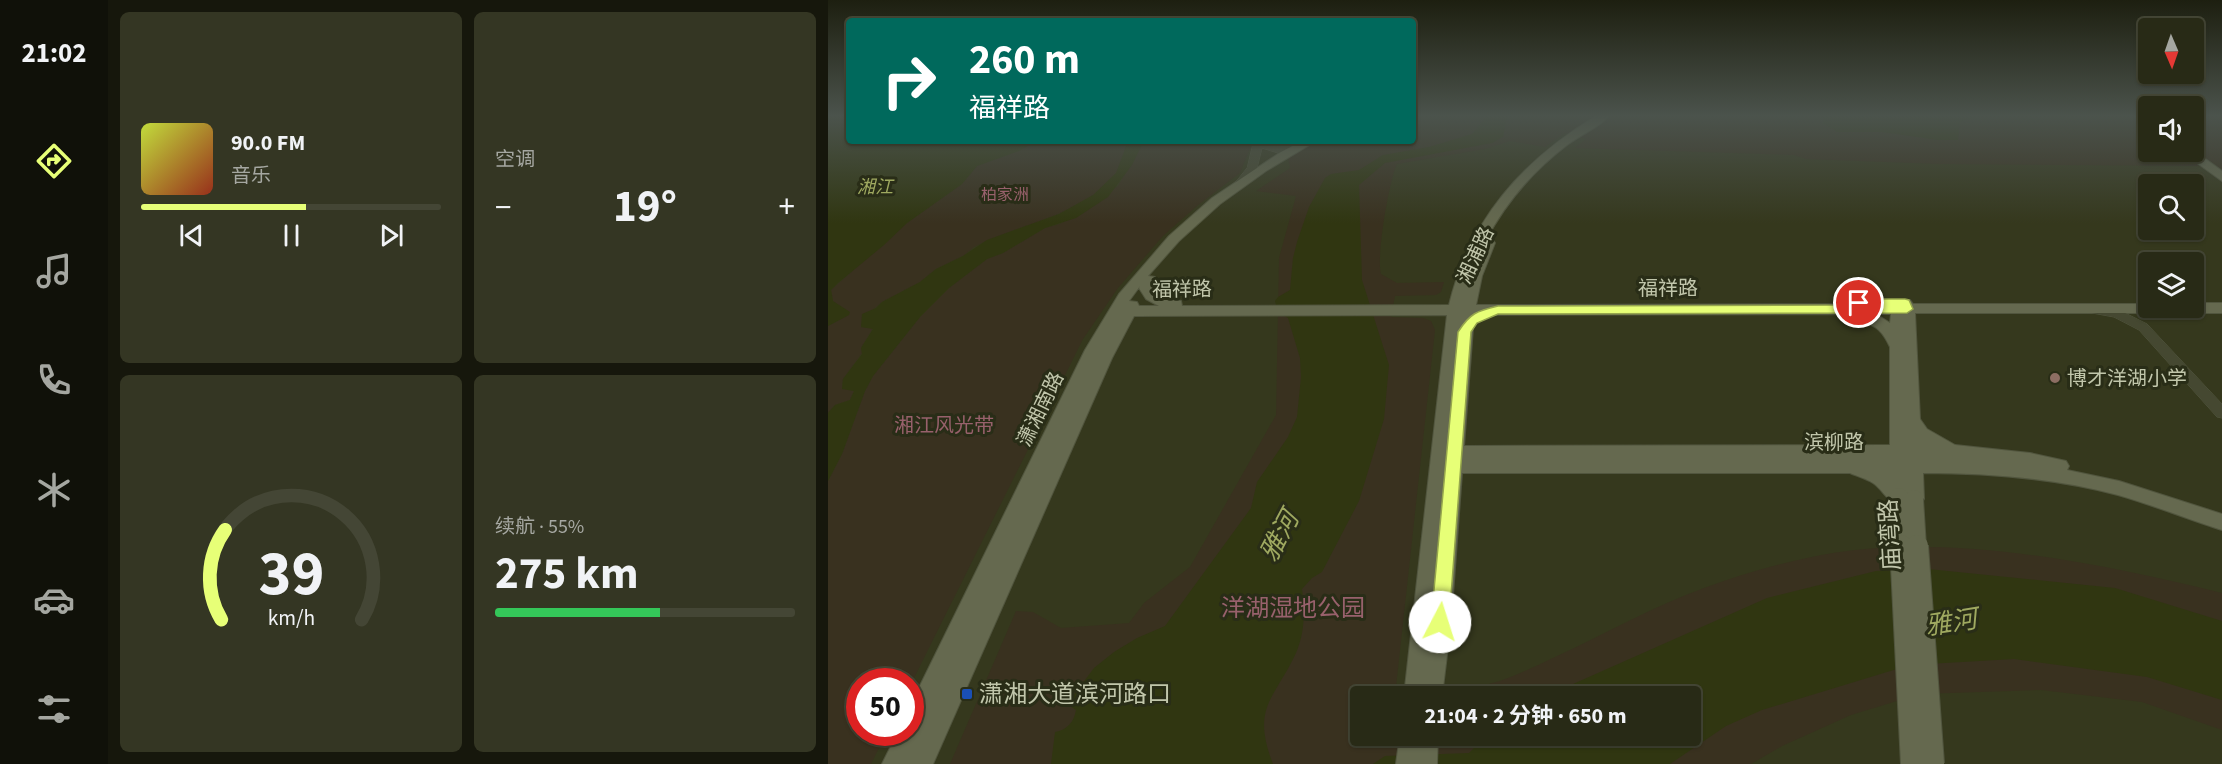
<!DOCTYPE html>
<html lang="zh">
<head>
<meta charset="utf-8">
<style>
	body { margin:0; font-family:"Source Sans 3","Noto Sans SC",sans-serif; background:#343623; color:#f1f3f6; height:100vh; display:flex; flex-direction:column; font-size:22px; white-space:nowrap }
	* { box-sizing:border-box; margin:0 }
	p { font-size:20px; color:#a5a7a1 }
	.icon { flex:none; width:33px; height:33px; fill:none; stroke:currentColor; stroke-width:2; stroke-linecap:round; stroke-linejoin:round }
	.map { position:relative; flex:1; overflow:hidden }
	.sheet { display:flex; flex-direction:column; gap:12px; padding:12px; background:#16170c; width:720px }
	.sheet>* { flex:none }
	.guide { position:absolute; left:18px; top:18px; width:570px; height:126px; border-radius:6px; box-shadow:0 2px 4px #0004,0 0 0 2px #444635; background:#00695c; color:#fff; overflow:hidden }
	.needle { width:39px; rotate:178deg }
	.controls { position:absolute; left:1310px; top:18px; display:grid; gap:12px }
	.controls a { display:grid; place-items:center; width:66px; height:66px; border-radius:6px; background:#282a16; box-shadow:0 2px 4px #0004,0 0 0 2px #444635; font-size:30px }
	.speed { position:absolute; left:18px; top:668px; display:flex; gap:12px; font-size:30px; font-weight:700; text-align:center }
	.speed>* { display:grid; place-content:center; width:78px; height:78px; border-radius:50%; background:#282a16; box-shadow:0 2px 4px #0004,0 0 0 2px #444635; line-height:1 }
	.speed .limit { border:9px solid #d22; background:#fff; color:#111 }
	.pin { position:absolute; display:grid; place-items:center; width:51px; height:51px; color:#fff; margin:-26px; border:3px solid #fff; border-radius:50%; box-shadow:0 2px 6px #0007 }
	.me { position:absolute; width:66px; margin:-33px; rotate:5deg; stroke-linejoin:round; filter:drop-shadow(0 0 4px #0008) }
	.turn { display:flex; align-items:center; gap:21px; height:126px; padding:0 24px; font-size:27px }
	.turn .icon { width:78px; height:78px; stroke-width:2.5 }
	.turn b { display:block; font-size:42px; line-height:51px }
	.big { font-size:45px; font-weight:700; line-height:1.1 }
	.sheet .tile { flex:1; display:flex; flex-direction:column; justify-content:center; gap:9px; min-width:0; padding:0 21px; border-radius:9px; background:#343623 }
	.sheet .dial { align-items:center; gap:0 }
	.dial svg { height:156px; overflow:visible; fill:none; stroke:#444635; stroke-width:7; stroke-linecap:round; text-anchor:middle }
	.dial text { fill:#f1f3f6; stroke:none }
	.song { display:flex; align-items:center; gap:18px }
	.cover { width:72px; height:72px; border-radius:9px; background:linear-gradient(135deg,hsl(70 70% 55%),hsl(10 70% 35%)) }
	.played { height:6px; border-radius:3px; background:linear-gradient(90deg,#e7ff77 55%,#444635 55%) }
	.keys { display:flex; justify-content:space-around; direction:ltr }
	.heat { display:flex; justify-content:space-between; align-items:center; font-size:33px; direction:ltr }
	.charge { height:9px; border-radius:4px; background:linear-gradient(90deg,#34c759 55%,#444635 0) }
	.sheet .tiles { flex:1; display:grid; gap:12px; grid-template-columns:repeat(2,1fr) }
	.trip { position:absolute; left:522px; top:686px; width:351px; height:60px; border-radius:6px; background:#282a16; box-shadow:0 2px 4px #0004,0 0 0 2px #444635; font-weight:700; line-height:60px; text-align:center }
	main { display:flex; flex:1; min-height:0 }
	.tabs { display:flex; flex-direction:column; width:108px; justify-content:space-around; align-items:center; background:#101109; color:#a5a7a1 }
	.tabs .icon { width:42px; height:42px }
	.tabs .on { color:#e7ff77 }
	.tabs b { font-size:27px; color:#f1f3f6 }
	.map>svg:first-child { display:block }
	.green { fill:#39311f }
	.water { fill:#303611 }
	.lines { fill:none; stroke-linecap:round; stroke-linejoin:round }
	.minor-casing { stroke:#51553e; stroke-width:1 }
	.major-casing { stroke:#51553e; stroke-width:2 }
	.minor { fill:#454831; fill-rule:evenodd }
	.major { fill:#65694f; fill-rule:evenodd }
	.major-bridge-far1-casing { stroke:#51553e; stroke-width:20; stroke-linecap:butt }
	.major-bridge-casing { stroke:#51553e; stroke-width:24; stroke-linecap:butt }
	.major-bridge-far1 { stroke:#65694f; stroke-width:18 }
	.major-bridge { stroke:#65694f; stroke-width:22 }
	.route { fill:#e7ff77; stroke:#96a64d; stroke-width:1.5 }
	.education-dot { fill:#8d6e63; stroke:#292d17; stroke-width:2 }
	.transit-dot { fill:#1a4fb4; stroke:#292d17; stroke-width:2 }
	.labels { text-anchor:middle; stroke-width:6; stroke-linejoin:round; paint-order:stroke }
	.far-park-label { font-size:16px; fill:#98616c; stroke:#292d17 }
	.far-water-label { font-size:18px; font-style:italic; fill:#9fa960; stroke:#292d17 }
	.street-label { font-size:20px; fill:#c1c6ab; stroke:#292d17 }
	.poi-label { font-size:20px; fill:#c1c6ab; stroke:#292d17; text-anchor:start }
	.park-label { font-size:20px; fill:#98616c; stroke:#292d17 }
	.near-street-label { font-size:24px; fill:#c1c6ab; stroke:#292d17 }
	.near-park-label { font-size:24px; fill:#98616c; stroke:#292d17 }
	.near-poi-label { font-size:24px; fill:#c1c6ab; stroke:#292d17; text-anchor:start }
	.near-water-label { font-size:26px; font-style:italic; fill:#9fa960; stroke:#292d17 }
</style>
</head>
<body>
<main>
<nav class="tabs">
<b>21:02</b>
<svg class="icon on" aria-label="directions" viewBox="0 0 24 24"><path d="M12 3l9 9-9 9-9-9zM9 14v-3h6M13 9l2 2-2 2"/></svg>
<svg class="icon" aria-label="music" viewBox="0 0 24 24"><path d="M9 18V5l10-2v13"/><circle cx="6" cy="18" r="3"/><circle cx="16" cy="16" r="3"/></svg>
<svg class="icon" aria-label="phone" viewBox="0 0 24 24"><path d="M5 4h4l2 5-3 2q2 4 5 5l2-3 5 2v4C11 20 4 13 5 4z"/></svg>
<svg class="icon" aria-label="climate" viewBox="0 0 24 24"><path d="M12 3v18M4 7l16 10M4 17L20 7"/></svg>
<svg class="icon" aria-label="car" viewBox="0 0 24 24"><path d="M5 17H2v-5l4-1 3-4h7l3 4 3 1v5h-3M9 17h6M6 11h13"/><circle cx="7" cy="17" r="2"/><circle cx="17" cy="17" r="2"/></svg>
<svg class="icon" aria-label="filters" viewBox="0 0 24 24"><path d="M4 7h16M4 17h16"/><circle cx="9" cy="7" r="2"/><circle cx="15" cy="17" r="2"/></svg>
</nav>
<section class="sheet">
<div class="tiles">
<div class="tile">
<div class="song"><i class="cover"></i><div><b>90.0 FM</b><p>音乐</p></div></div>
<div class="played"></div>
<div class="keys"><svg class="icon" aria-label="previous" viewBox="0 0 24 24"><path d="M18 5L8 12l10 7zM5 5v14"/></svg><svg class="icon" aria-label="pause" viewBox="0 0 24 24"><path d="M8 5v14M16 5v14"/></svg><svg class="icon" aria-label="next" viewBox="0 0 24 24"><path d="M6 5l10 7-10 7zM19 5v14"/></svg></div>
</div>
<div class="tile"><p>空调</p>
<div class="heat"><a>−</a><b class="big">19°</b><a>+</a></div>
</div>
<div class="tile dial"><svg viewBox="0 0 100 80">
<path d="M14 69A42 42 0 1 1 86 69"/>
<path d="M14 69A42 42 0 0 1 16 23" stroke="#e7ff77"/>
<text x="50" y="56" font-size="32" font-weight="700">39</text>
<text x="50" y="72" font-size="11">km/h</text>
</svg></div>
<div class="tile"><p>续航 · 55%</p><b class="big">275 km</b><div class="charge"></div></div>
</div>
</section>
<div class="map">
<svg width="1394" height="764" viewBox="0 0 1394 764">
	<rect width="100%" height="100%" fill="#35381d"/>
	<path class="green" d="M585,116H1320V152H1365V116H1394V170L1370,166L1111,164L978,159L965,155L747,148L758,139L737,133L717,147L682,141L657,149L569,164C561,181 548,257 553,274L569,283L616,282L613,292L608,295L567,296L563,317L595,318L603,321L607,330L567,696H532V735H862V696H624V689C663,689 693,673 727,657C777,634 824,607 876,588C935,566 1003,549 1066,547C1177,544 1287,567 1394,593V730L1314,702L1213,690L1092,694L1023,715L954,746L923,764H122L188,611L205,612L233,628L301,623L316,603L362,567L448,415L451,258L468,196L428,191L462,168L457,141H585Z
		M208,141H300C297,150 293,168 287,175C253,217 191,223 146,247L135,256L108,269L92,282L54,302L35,318L33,327L45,328L33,348L34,353L15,379L14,388L26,391L22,400L7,405L0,413V326L20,315L5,301L3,290L79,223L134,184L149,166L191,151Z
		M316,141H425L412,173L369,206L335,236L290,288L255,339L83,684L82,681H32V732H59L43,764H0V481L14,454L37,391L45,376L92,317L121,288L159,259L175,253L217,228L232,224L290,186Z"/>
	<path class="water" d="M0,116H21V141H208L191,151L149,166L134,184L79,223L56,245L10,283L3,290L5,301L22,312L21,315L0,326Z
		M659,116H679L675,137L664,143L557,163L531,185L534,280L561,365L556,419L531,501L494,572L484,578L474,589C477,611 477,632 468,653C446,700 423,707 445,764H223L227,732C239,730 246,722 248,710L239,704L266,668L286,652L309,638L337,626L423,508L429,482L460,437L469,417L473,377L472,358L460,318L450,312L447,301L450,297L462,290L465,258L469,242L481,207L497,178L503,174L531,170L555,155L601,147L644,134Z
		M995,116H1149L1132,122L1130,140H1110L1054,132H1009L995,123Z
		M300,141H316L304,165L280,197L248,218L217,228L175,253L159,259L121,288L92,317L45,376L37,391L14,454L0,481V413L7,405L22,400L26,391L14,389L15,379L34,354L33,348L45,329L33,327L34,314L48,308L54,302L92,282L108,269L135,256L159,240L231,214L265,195L288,173Z
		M1100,569L1287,588L1394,621V700L1319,677L1186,659L1082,665L934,710L898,726L842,764H545L557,756L641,753L659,735H862V696H718L939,598L1048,571Z"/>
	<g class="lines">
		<g class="minor-casing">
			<path id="minor" d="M426,141H439V143C452,148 467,142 475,147L450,153L434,148L429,168L415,185H409L407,183L419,168Z
				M1268,306L1293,311L1319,324L1394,404V418L1389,417L1311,330L1286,317L1264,313L1262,310Z"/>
		</g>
		<g class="major-casing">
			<path id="major" d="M768,116H781C770,128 752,135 739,145C705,171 678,202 658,240H665L667,243L654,276L648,305L1070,304L1072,300H1082L1085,304H1320V308H1365V303H1394V313H1087L1092,419L1099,429L1127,445L1202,453L1238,461L1241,466L1239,470L1291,481L1394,514V530C1359,519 1325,505 1290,495C1226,478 1160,473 1095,473L1096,499L1093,504L1086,507L1078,502C1062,509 1057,491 1045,483C1039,479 1029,476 1022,473H634L623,622L614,696H576L619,315L306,316L284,358L105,764H54L70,732H82V706L257,350L291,294L341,236L384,198L453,152L474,141H488L438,171L392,204L351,241L320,276L327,277L329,280L325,288C331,300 342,298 353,301L354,306L621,305C642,219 694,161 768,116ZM312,286L311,288L318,299L331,306H311L309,302L301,301ZM1024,314C1041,329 1049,319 1062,347V445L636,446L646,315ZM1048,314H1063L1062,323Z
				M1307,116H1319L1320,125Z
				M1365,150L1394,171V181L1354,152Z
				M572,735H610L609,764H568Z"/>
		</g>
		<use href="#minor" class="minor"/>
		<use href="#major" class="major"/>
		<g class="major-bridge-far1-casing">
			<path id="major-bridge-far1" d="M1071,497L1073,547
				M1086,499L1089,547"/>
		</g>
		<g class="major-bridge-casing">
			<path id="major-bridge" d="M1073,546L1084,764
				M1089,546L1105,764"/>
		</g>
		<use href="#major-bridge-far1" class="major-bridge-far1"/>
		<use href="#major-bridge" class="major-bridge"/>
	</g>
	<linearGradient id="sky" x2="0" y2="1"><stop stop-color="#1d1f10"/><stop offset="0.52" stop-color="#4b534c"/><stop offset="1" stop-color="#4b534c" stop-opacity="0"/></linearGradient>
	<rect width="1394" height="223" fill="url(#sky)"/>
	<path class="route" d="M1031,299H1077L1081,300L1085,309L1079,313L670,314L649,323L643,332L621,622L618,628L612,631L606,628L603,622L630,332C642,313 649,311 670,306L1026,305V300Z"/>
	<circle class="education-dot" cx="1227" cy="378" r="6"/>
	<rect class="transit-dot" x="133" y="688" width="12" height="12" rx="3"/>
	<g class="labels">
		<g class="far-park-label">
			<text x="177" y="200">柏家洲</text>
		</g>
		<g class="far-water-label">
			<text x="47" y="193">湘江</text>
		</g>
		<g class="street-label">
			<text transform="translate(647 255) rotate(-65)" y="7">湘浦路</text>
			<text x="840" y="295">福祥路</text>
			<text transform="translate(354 289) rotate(-1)" y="7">福祥路</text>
			<text transform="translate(212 409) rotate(-64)" y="7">潇湘南路</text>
			<text x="1006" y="449">滨柳路</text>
		</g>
		<g class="poi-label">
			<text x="1239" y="385">博才洋湖小学</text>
		</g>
		<g class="park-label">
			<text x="116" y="432">湘江风光带</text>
		</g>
		<g class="near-street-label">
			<text transform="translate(1062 535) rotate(-93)" y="8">庙湾路</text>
		</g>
		<g class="near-park-label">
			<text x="465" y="616">洋湖湿地公园</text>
		</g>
		<g class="near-poi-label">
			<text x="151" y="702">潇湘大道滨河路口</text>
		</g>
		<g class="near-water-label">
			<text transform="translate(451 536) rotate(-62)" y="9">雅河</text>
			<text transform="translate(1123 622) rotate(-9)" y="9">雅河</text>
		</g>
	</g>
</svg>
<div class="controls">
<a><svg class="needle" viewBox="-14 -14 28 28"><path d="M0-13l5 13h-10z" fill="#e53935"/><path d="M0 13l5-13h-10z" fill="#a5a7a1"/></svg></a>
<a><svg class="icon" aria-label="sound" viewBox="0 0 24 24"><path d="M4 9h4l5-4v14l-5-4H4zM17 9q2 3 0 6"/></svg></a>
<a><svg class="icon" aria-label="search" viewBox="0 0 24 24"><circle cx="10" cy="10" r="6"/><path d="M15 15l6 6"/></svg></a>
<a><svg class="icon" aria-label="layers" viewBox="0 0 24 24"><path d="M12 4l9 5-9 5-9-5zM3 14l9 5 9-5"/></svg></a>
</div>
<div class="speed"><div class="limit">50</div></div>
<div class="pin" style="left:1031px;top:303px;background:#d93025"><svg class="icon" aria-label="arrive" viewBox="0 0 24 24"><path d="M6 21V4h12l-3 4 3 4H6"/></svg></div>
<svg class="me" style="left:612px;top:622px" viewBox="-20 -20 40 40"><circle r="19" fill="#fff"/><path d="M0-13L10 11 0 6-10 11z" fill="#e7ff77"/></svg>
<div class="trip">21:04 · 2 分钟 · 650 m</div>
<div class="guide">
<div class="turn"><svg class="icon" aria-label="right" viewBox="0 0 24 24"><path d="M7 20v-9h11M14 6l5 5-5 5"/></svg><div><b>260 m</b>福祥路</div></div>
</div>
</div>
</main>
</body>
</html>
